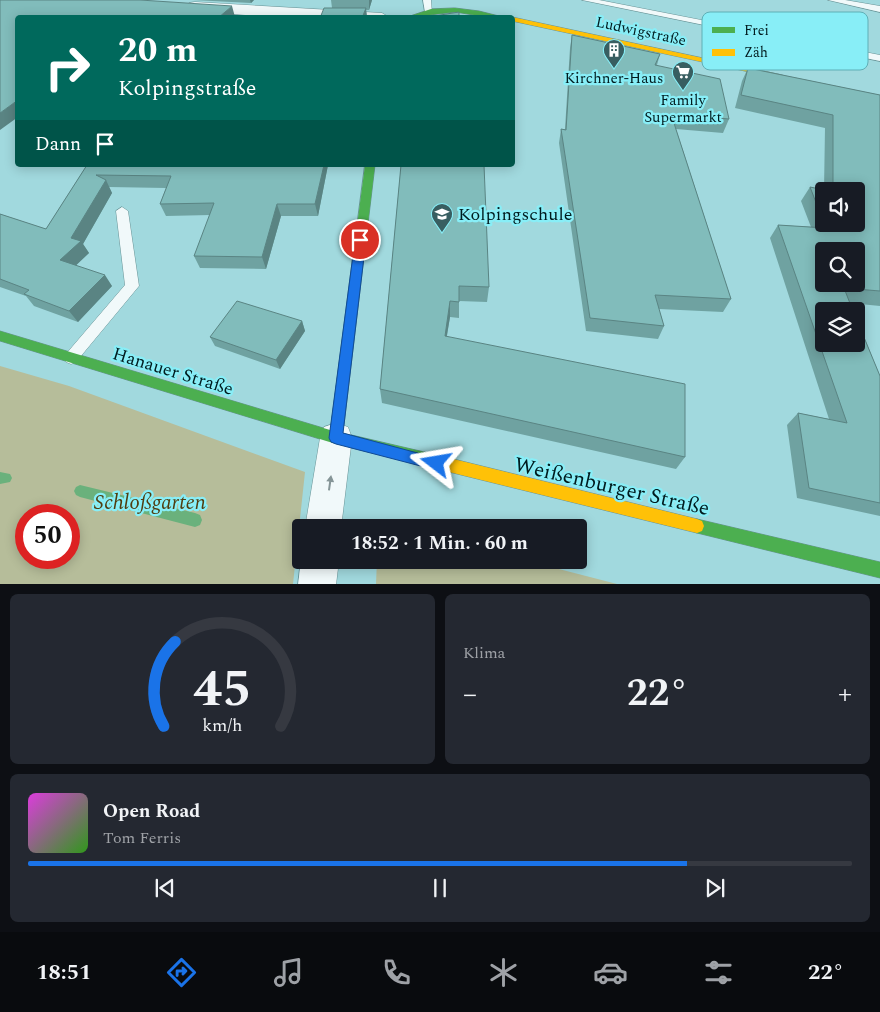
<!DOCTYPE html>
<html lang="de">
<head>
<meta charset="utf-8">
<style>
	body { margin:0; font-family:Spectral,serif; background:#242831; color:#f1f3f6; height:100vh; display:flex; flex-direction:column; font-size:19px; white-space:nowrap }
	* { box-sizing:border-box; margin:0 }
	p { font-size:16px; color:#9ea1a6 }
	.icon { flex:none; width:28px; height:28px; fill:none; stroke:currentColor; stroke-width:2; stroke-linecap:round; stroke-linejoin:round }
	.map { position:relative; height:584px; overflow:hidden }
	.panel { display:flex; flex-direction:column; gap:10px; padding:10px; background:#0d0f14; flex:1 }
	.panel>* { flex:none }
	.guide { position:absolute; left:15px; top:15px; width:500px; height:152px; border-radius:5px; box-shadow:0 2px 12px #0003; background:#00695c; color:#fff; overflow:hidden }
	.buttons { position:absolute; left:815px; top:182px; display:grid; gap:10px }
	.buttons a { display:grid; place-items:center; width:50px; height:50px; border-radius:5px; background:#171b24; box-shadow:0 2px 12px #0003; font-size:25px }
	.speed { position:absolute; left:15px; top:504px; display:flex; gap:10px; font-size:25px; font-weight:700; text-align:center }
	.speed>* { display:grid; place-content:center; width:65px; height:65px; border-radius:50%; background:#171b24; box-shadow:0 2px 12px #0003; line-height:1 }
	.speed .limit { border:8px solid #d22; background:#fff; color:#111 }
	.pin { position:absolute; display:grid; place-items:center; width:42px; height:42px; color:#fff; margin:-21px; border:2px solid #fff; border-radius:50%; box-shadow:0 1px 5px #0007 }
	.me { position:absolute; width:55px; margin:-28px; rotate:284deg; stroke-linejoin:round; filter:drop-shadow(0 0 4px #0008) }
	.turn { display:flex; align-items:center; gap:18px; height:105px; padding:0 20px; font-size:22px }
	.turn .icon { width:65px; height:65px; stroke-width:2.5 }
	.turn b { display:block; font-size:35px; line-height:42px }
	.then { display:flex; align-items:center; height:48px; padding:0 20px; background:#0003; gap:10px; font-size:19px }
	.big { font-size:38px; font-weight:700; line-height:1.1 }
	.panel .card { flex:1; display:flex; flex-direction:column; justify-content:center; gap:8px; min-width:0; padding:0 18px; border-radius:8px; background:#242831 }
	.panel .dial { align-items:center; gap:0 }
	.dial svg { height:130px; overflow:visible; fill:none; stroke:#363941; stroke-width:7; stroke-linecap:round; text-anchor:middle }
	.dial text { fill:#f1f3f6; stroke:none }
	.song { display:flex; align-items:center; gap:15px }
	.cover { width:60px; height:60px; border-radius:8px; background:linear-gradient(135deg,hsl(300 70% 55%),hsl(110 70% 35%)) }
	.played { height:5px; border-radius:2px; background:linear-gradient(90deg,#1a73e8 80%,#363941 80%) }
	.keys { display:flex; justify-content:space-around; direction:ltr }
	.heat { display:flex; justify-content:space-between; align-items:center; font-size:28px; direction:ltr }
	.panel .tiles { flex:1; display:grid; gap:10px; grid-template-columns:1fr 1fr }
	.card:last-child { grid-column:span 2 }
	.trip { position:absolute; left:292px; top:519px; width:295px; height:50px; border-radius:5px; background:#171b24; box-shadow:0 2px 12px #0003; font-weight:700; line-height:50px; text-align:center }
	.tab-bar { display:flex; height:80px; justify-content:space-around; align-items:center; background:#090b0e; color:#9ea1a6 }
	.tab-bar .icon { width:35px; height:35px }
	.tab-bar .on { color:#1a73e8 }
	.tab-bar b { font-size:22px; color:#f1f3f6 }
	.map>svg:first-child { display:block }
	.green { fill:#b6bd9a; fill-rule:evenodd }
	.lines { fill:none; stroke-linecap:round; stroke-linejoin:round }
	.stream { fill:#6ab17c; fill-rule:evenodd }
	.lane-casing { stroke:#699396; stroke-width:1 }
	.street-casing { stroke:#699396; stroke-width:1 }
	.fast-casing { stroke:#699396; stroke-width:1 }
	.slow-casing { stroke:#699396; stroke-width:1 }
	.lane { fill:#f1f9fa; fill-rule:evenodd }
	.street { fill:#f1f9fa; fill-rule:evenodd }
	.fast { fill:#4caf50; fill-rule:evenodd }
	.slow { fill:#ffc107; fill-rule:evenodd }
	.wall { fill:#6fa2a1; fill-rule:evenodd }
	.shaded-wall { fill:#5a8483 }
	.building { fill:#81bcbb; stroke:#5a8483; fill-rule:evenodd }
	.oneway { fill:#859597 }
	.route { fill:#1a73e8; stroke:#114b97 }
	.labels { text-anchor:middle; stroke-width:4.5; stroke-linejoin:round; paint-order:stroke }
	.far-street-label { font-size:15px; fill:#001b1e; stroke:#88eef7 }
	.far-poi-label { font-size:15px; fill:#001b1e; stroke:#88eef7 }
	.poi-label { font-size:18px; fill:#001b1e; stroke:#88eef7; text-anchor:start }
	.street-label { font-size:18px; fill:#001b1e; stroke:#88eef7 }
	.near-street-label { font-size:21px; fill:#001b1e; stroke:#88eef7 }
	.near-park-label { font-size:21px; font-style:italic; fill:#513d0f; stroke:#88eef7 }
	.key { fill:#88eef7; stroke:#5fafb6; stroke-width:1 }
	.key-label { font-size:14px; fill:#001b1e }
</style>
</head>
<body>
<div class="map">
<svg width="880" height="585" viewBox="0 0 880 585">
	<rect width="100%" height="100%" fill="#a1d9de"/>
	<path class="green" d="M0,366L69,386L305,472L293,584H0ZM26,515H69V558H26Z
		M377,560H524L617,584H376Z"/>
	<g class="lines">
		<path class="stream" d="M0,472L10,474L12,478L10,482L0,484Z
			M80,485L195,513L200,515L202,520L200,525L195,527L80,497L76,495L74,491L76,487Z"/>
		<g class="lane-casing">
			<path id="lane" d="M423,0H431L432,14L425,12Z
				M582,0H599L880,55V61Z
				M828,0H845L880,6V12Z
				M122,207L128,211L139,286L76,362L71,364L66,362L64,358L66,354L125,285L116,211Z"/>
		</g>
		<g class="street-casing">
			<path id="street" d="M195,2L382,13L390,18H286L189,11L186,7L189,3Z
				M336,423L348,427L352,438L341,528H305L320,438L324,427Z
				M301,560H339L336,585H298Z"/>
		</g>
		<g class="fast-casing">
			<path id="fast" d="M455,8L479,11L507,18H493L455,12L404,18L431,9Z
				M365,165H375L343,433L433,454L438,456L440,461L438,466L433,468L336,444L0,341V331L330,430Z
				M697,519L880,562V578L697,533L692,531L690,526L692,521Z"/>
		</g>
		<g class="slow-casing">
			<path id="slow" d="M512,17L782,75L786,77L782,79L512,21V18H509Z
				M433,454L697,519L702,521L704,526L702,531L697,533L433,468L428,466L426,461L428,456Z"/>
		</g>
		<use href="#lane" class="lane"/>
		<use href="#street" class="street"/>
		<use href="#fast" class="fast"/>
		<use href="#slow" class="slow"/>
	</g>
	<path class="wall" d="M193,0H254L251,3Z
		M331,0H372L369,10H366L367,18H320L332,8Z
		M572,35L660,54L657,65L729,119L723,133L676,129L731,299L723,312L659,309L664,326L658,339L586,331L559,143L561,129H565L570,48Z
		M748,68L880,95V306L850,303L880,376V516L797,498L787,425L798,413L829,419L770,238L778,225L811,227L801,201L810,187L824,190L825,128L735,108L742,81ZM824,191H856V224H824Z
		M87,165H328L318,216H281L266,269L200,268L194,256L210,215L166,216L160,204L166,188L109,187L112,193L83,244L89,253L76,265L112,286L78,322L34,306L26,296L0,287V214L46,229Z
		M401,165L489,287L487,302L459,301V318L450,317L447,336L685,457L676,469L382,403L380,389Z
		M302,321L305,331L280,369L215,346L210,337Z"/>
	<path class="shaded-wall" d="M250,0H254L251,3Z
		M369,0H372L369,10Z
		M232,6L235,17V18H218Z
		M366,8L367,18H362Z
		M18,100V117L0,130V113Z
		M324,165H328L318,216L315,204Z
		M106,180L112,193L83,244L89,253L69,272L60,260L71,238Z
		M277,204L281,216L266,269L262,257Z
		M105,275L112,286L78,322L69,311Z
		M450,301V317L444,351L445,336Z
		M302,321L305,331L280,369L276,360Z"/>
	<path class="building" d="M0,0H140L232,6L218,18H18V100L0,113Z
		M324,8H366L362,18H320Z
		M459,12V18H428V17Z
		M572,35L660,54L655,65L720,79L729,119L671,114L731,299L655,295L664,326L590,318L561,129L566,130Z
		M748,68L880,95V291L844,288L853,311H824V344H856V318L880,376V503L809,488L798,413L847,423L778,225L826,228L824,224H856V191H833V115L741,95ZM824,251H856V284H824Z
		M87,165H324L315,204H277L262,257L194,256L214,203L160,204L171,176L96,175L106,180L71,238L81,241L60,260L105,275L69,311L24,294L29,290L0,279V214L46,229Z
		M401,165H484L489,287L459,286V302L450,301L445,336L685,384V457L380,389Z
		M810,187L829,191H824V223Z
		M237,301L302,321L276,360L210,337Z"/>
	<defs><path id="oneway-solid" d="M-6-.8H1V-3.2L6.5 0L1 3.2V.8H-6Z" transform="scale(1.25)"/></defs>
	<use class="oneway" href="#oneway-solid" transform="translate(330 483) rotate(-82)"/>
	<path class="route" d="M360,236L366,240L343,433L440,459L442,463L440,468L436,470L336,444L331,442L329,438L355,240Z"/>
	<defs>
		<g id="building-pin" transform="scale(1.125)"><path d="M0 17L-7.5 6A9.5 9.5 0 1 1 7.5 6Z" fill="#385e61" stroke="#88eef7"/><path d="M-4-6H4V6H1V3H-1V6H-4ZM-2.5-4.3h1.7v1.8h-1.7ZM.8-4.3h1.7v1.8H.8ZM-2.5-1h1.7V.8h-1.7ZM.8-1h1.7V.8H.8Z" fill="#fff"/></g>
		<g id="supermarket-pin" transform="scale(1.125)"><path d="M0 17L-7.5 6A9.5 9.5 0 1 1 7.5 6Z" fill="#385e61" stroke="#88eef7"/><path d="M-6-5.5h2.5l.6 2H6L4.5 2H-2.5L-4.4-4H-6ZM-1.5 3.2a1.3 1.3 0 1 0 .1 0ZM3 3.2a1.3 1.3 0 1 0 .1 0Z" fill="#fff"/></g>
		<g id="school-pin" transform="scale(1.125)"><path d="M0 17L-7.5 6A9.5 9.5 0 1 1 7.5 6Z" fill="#385e61" stroke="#88eef7"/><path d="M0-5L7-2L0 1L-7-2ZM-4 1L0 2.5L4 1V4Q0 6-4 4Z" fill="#fff"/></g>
	</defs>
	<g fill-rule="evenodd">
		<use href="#building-pin" x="614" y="50"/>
		<use href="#supermarket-pin" x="683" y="72"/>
		<use href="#school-pin" x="442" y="214"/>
	</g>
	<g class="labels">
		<g class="far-street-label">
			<text transform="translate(641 31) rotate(12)" y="5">Ludwigstraße</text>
		</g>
		<g class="far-poi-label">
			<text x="614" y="83">Kirchner-Haus</text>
			<text x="683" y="105">Family<tspan x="683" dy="17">Supermarkt</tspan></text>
		</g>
		<g class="poi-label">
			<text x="458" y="220">Kolpingschule</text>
		</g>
		<g class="street-label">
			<text transform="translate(173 371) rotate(17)" y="6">Hanauer Straße</text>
		</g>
		<g class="near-street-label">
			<text transform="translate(612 486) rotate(13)" y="7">Weißenburger Straße</text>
		</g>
		<g class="near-park-label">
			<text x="150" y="509">Schloßgarten</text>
		</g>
	</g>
	<rect x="702" y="12" width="166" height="58" rx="8" class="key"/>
	<rect x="712" y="27" width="23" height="6" fill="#4caf50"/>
	<rect x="712" y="49" width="23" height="7" fill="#ffc107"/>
	<g class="key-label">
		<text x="744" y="35">Frei</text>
		<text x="744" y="57">Zäh</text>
	</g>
</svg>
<div class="buttons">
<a><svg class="icon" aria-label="sound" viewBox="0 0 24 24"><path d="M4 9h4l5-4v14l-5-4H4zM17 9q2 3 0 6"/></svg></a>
<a><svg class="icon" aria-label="search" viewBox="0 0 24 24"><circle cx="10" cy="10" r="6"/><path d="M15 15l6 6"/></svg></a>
<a><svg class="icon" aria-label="layers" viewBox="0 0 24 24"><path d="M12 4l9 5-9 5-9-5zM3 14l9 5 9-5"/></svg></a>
</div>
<div class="speed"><div class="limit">50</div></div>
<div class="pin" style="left:360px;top:240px;background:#d93025"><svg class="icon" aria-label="arrive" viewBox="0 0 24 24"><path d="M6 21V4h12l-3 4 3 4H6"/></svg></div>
<svg class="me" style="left:436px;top:463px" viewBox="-20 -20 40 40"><path d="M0-17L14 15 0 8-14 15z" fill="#1a73e8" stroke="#fff" stroke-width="4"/></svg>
<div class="trip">18:52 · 1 Min. · 60 m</div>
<div class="guide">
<div class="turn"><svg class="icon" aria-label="right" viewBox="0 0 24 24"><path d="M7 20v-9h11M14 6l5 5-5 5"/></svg><div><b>20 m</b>Kolpingstraße</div></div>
<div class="then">Dann<svg class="icon" aria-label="arrive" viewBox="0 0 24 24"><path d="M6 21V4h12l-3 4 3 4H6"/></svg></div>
</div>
</div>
<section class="panel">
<div class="tiles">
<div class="card dial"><svg viewBox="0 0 100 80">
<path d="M14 69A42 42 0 1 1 86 69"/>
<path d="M14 69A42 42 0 0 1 21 17" stroke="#1a73e8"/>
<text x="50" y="56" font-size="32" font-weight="700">45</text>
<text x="50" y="72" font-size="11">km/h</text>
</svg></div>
<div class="card"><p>Klima</p>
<div class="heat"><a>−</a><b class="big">22°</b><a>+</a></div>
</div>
<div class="card">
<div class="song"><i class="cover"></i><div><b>Open Road</b><p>Tom Ferris</p></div></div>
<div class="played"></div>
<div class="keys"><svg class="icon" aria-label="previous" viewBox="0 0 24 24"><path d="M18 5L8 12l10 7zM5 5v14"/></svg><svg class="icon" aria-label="pause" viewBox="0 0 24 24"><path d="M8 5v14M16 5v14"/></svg><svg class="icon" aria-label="next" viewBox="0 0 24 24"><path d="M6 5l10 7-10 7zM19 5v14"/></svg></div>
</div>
</div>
</section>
<nav class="tab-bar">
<b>18:51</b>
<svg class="icon on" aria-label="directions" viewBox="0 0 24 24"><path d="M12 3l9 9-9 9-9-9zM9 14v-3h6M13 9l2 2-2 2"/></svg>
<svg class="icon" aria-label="music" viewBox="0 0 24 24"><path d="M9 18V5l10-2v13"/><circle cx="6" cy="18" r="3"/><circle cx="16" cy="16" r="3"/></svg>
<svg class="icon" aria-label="phone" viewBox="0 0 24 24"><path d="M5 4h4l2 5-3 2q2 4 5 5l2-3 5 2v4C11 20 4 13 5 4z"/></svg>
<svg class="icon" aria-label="climate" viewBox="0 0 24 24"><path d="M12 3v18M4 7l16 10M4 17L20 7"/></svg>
<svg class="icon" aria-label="car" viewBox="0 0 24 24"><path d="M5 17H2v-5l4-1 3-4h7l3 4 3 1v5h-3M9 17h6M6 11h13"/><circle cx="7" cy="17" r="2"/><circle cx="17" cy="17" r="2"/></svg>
<svg class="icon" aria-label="filters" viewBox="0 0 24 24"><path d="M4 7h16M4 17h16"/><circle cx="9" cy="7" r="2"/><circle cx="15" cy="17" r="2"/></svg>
<b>22°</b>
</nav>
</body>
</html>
